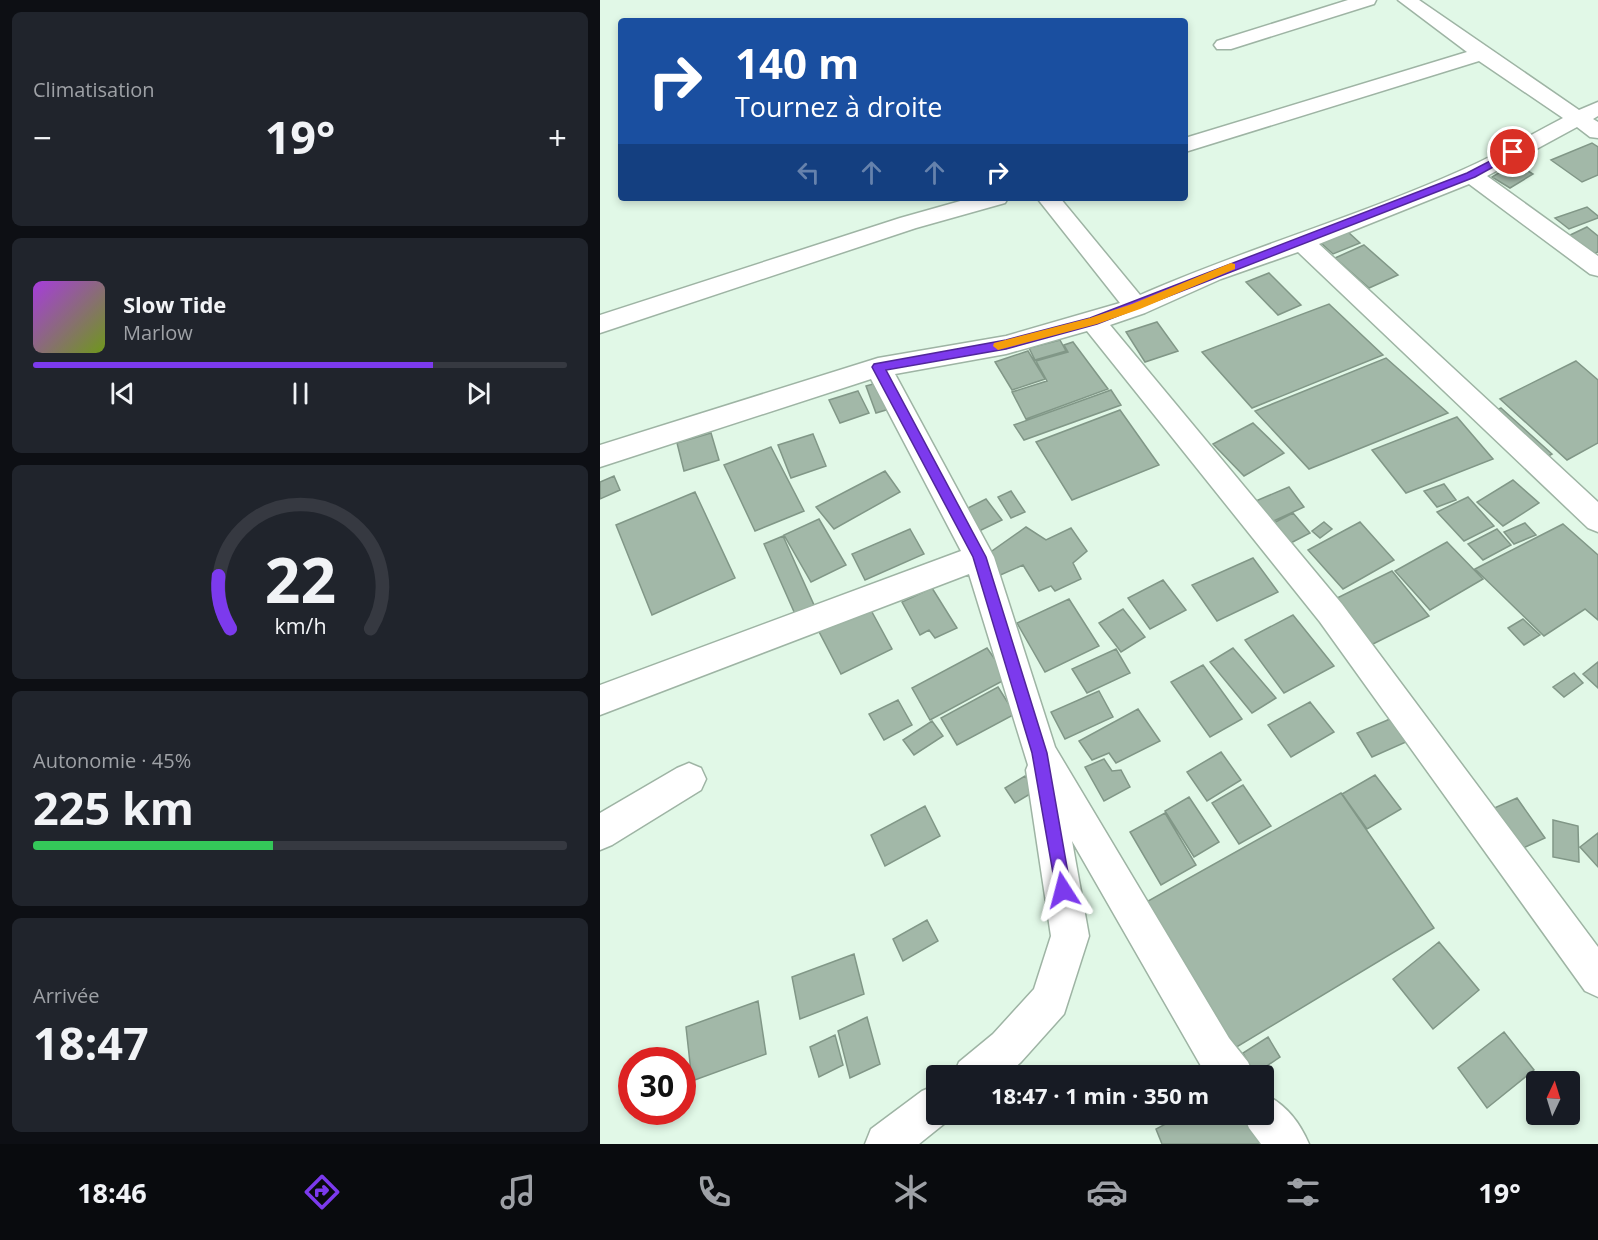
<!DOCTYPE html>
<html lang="fr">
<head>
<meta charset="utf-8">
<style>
	body { margin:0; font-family:"Open Sans",sans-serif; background:#20242c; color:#f1f3f6; height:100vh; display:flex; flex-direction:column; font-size:22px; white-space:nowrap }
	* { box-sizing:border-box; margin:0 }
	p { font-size:20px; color:#9ea1a6 }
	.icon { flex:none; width:33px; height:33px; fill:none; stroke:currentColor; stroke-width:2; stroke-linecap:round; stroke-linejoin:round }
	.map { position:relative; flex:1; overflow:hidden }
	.details { display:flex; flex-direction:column; gap:12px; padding:12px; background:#0d0f14; width:600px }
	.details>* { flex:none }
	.guide { position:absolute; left:18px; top:18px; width:570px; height:183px; border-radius:6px; box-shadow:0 3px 9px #0003; background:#1a4fa0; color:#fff; overflow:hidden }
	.needle { width:39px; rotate:4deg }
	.tools { position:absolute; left:926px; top:1071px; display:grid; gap:12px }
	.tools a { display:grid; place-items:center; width:54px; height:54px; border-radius:6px; background:#171b24; box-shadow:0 3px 9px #0003; font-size:30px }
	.speed { position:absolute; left:18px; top:1047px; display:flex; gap:12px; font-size:30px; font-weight:700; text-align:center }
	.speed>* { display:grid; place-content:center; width:78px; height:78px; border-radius:50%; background:#171b24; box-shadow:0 3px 9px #0003; line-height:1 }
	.speed .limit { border:9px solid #d22; background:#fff; color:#111 }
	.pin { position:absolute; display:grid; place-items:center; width:51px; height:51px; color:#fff; margin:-26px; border:3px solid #fff; border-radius:50%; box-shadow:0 2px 6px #0007 }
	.me { position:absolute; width:66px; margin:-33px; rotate:351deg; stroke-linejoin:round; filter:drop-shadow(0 0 4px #0008) }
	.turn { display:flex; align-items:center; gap:21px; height:126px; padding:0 18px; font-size:27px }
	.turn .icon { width:78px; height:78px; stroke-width:2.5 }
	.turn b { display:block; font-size:42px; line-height:51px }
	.lanes { display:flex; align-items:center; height:57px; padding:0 18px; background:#0003; justify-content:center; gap:30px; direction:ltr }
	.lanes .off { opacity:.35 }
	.big { font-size:45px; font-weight:700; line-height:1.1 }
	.details .tile { flex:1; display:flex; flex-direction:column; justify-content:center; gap:9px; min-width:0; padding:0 21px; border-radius:9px; background:#20242c }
	.details .dial { align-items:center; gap:0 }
	.dial svg { height:156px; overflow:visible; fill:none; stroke:#363941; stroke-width:7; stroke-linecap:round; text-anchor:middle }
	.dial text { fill:#f1f3f6; stroke:none }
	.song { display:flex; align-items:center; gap:18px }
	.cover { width:72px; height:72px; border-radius:9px; background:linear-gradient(135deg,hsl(280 70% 55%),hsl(80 70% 35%)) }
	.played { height:6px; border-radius:3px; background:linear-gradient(90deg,#7c3aed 75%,#363941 75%) }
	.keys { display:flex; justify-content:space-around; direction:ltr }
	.heat { display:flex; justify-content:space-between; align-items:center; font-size:33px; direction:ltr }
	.charge { height:9px; border-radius:4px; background:linear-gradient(90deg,#34c759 45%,#363941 0) }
	.trip { position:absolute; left:326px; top:1065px; width:348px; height:60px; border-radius:6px; background:#171b24; box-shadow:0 3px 9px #0003; font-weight:700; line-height:60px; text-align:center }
	.tabs { display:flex; height:96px; justify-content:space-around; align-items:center; background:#090b0e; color:#9ea1a6 }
	.tabs .icon { width:42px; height:42px }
	.tabs .current { color:#7c3aed }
	.tabs b { font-size:27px; color:#f1f3f6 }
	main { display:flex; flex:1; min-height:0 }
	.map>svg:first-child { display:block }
	.building { fill:#a2b8a8; stroke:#819787; stroke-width:1.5 }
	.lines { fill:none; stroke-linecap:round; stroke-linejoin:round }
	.street-casing { stroke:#9eb4a4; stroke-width:3 }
	.street { fill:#fff; fill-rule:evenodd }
	.route { fill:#7c3aed; stroke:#51269a; stroke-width:1.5 }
	.slow { fill:#f59e0b }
</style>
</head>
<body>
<main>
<section class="details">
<div class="tile"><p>Climatisation</p>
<div class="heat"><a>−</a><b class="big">19°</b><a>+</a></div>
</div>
<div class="tile">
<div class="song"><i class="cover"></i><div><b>Slow Tide</b><p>Marlow</p></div></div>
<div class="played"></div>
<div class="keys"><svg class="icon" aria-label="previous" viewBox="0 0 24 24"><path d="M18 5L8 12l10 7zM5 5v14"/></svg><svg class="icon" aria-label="pause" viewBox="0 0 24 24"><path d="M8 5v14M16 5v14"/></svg><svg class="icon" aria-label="next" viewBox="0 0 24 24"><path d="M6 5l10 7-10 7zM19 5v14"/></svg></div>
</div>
<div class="tile dial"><svg viewBox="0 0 100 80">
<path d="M14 69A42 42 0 1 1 86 69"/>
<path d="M14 69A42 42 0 0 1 8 42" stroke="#7c3aed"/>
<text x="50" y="56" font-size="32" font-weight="700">22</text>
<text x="50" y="72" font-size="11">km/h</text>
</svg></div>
<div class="tile"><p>Autonomie · 45%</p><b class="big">225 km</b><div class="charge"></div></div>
<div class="tile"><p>Arrivée</p><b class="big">18:47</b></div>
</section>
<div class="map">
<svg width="998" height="1144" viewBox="0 0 998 1144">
	<rect width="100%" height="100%" fill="#e1f8e7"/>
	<path class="building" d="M992,143L998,147V175L982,182L951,160Z
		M915,163L933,174L910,188L892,177Z
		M987,207L998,216V218L969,229L955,218Z
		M987,227L998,236V252L988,256L964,238Z
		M747,231L760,243L733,254L720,242Z
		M764,245L798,275L769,288L735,258Z
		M669,273L701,305L678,315L646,282Z
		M729,304L783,355L652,408L602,352Z
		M557,322L578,351L545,362L526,332Z
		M460,340L466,351L435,360L429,348Z
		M473,342L508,389L426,419L412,392L447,381L436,361L468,352L464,345Z
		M428,351L445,379L412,390L395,362Z
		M786,358L848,413L709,469L655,411Z
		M976,361L998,380V443L967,460L900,399Z
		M295,378L306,404L276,413L266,386Z
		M511,390L521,405L424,440L414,425Z
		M258,391L269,413L240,423L229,400Z
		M901,408L952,454L930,466L880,419Z
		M520,410L559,465L472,500L436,442Z
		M857,417L893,459L806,493L772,450Z
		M653,423L684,453L644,476L613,444Z
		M111,433L119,460L84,471L77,443Z
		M213,434L226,466L191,478L178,445Z
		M171,447L204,511L155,531L124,465Z
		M285,471L300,492L234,529L216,507Z
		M14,476L20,490L0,499V482Z
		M913,480L939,503L903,526L877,502Z
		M844,484L856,500L837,507L824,491Z
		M689,487L704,507L667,524L651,503Z
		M411,491L425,512L411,518L398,497Z
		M95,492L135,578L52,615L16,525Z
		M868,497L894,526L864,541L837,512Z
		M386,499L402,520L375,533L360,512Z
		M693,513L710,533L685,546L668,526Z
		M219,519L246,565L211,582L184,535Z
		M724,522L732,529L720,538L712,531Z
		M760,522L794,560L743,589L708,550Z
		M925,523L936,535L914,544L904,532Z
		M963,524L998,555V620L985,609L944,636L875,569Z
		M426,527L446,540L471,528L487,551L473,563L481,579L455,591L451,586L439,591L423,565L398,576L385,556Z
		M310,529L324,554L265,580L252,554Z
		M897,529L911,545L883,560L868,544Z
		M183,536L214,605L195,614L164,544Z
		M847,542L883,579L830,610L795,571Z
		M653,558L678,592L617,621L592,585Z
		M792,571L829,616L767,647L731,601Z
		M563,580L586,610L550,629L528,598Z
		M332,588L357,628L335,638L329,630L320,635L302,602Z
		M469,599L499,646L445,672L417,623Z
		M266,601L292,649L241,674L215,624Z
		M523,609L545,637L521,652L499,623Z
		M693,615L734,666L684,693L645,640Z
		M923,619L940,635L924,645L908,628Z
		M387,648L408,678L330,720L312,688Z
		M633,648L676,698L652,713L610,662Z
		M516,649L530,673L487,693L472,669Z
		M998,662V688L983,674Z
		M603,665L642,719L610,737L571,682Z
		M974,673L983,683L964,697L953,687Z
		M398,687L415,714L357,745L341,718Z
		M499,691L513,717L465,739L451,712Z
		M298,700L312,725L284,740L269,714Z
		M710,702L734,732L691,757L668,725Z
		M538,709L560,741L516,763L509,753L492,760L479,741Z
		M790,719L806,742L772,757L757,733Z
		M332,721L343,736L314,755L303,740Z
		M621,752L641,780L607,801L587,772Z
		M504,759L512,771L521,770L530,787L504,801L485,767Z
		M775,775L801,809L767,829L742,794Z
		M425,776L435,791L415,803L405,788Z
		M643,785L671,826L639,844L612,803Z
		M741,793L834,928L625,1054L541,905Z
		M589,797L619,842L594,857L565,811Z
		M917,798L945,838L910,854L883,813Z
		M325,806L340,836L285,866L271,835Z
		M565,813L596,865L561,885L530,832Z
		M953,820L978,826L979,862L953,857Z
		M998,833V867L980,847Z
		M327,920L338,941L303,961L293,939Z
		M839,942L879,990L833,1029L793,979Z
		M254,954L264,994L200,1019L192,977Z
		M158,1001L166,1054L92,1081L86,1027Z
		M267,1017L280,1064L250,1078L238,1031Z
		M904,1032L934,1070L887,1108L858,1068Z
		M235,1035L243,1065L219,1077L210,1047Z
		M668,1037L680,1057L655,1074L643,1053Z
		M584,1114H649L663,1144H562L556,1129Z"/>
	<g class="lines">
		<g class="street-casing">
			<path id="street" d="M748,0H776L774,4L631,49H617L614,45L617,41Z
				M798,0H819L979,110L998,102V116L993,119L998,122V138L990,137L977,127L887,176L998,256V276L990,274L869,184L719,244L998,502V532L988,528L698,252L621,279L545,313L510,325L742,604L998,947V997L985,991L720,622L487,331L406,354L295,374L394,557L455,747L629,1038L648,1062L654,1076H608L601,1066L472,841L489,936L464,1014L421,1062L405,1076H353L359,1062L393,1034L434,989L451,936L426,770L428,765L369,574L0,715V685L361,551L271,379L0,467V445L278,358L406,336L520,303L437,198H460L540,295C645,249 757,217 862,170C897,155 930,135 963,118L879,61L585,152V138L867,52Z
				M371,198H408L405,203L316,228L0,333V315L300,218Z
				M89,763L101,768L106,779L101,790L12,845L0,850V813L77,768Z
				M336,1085V1114H352L350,1119L319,1144H265L271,1129L322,1091Z
				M663,1094C685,1103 700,1123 709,1144H661L649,1128L643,1114H663Z"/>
		</g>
		<use href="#street" class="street"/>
	</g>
	<path class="route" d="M913,149L918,152L917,154L875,177L497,324L406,349L286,370L386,557L447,753L471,890L468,896L463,898L457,896L432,753L373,557L272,367L274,364L406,340L490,318L867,173Z"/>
	<path class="slow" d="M631,263L635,264V269L540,309L497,324L398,350L393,346L394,343L490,318L532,304Z"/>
</svg>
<div class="tools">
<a><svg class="needle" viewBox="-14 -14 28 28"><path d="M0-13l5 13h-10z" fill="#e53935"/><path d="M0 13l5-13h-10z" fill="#9ea1a6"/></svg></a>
</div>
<div class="speed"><div class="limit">30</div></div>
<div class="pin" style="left:913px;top:152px;background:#d93025"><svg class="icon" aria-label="arrive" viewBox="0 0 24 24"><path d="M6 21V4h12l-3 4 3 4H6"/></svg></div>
<svg class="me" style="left:463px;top:890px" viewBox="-20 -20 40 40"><path d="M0-17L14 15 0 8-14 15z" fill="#7c3aed" stroke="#fff" stroke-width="4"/></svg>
<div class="trip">18:47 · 1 min · 350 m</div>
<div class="guide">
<div class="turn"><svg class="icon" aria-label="right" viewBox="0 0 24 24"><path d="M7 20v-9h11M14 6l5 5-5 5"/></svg><div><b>140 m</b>Tournez à droite</div></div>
<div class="lanes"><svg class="icon off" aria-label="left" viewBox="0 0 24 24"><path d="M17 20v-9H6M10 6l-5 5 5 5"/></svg><svg class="icon off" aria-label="ahead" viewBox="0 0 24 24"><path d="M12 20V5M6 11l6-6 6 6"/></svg><svg class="icon off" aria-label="ahead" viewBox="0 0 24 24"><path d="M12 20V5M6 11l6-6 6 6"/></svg><svg class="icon" aria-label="right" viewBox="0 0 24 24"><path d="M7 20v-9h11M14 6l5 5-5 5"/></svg></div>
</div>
</div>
</main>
<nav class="tabs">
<b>18:46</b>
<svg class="icon current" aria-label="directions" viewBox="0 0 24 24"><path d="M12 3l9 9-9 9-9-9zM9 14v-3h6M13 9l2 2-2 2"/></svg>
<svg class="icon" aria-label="music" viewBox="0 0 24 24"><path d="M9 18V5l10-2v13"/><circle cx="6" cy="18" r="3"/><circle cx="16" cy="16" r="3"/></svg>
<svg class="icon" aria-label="phone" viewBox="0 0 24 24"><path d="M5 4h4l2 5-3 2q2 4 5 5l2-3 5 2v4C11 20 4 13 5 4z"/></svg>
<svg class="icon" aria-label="climate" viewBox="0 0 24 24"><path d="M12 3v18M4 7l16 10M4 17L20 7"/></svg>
<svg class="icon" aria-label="car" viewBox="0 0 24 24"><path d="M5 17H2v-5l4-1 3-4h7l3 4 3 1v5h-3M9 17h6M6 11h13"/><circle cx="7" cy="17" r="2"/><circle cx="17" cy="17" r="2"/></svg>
<svg class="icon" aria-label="filters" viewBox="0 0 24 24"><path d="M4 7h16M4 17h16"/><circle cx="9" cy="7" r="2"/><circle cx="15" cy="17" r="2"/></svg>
<b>19°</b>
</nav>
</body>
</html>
